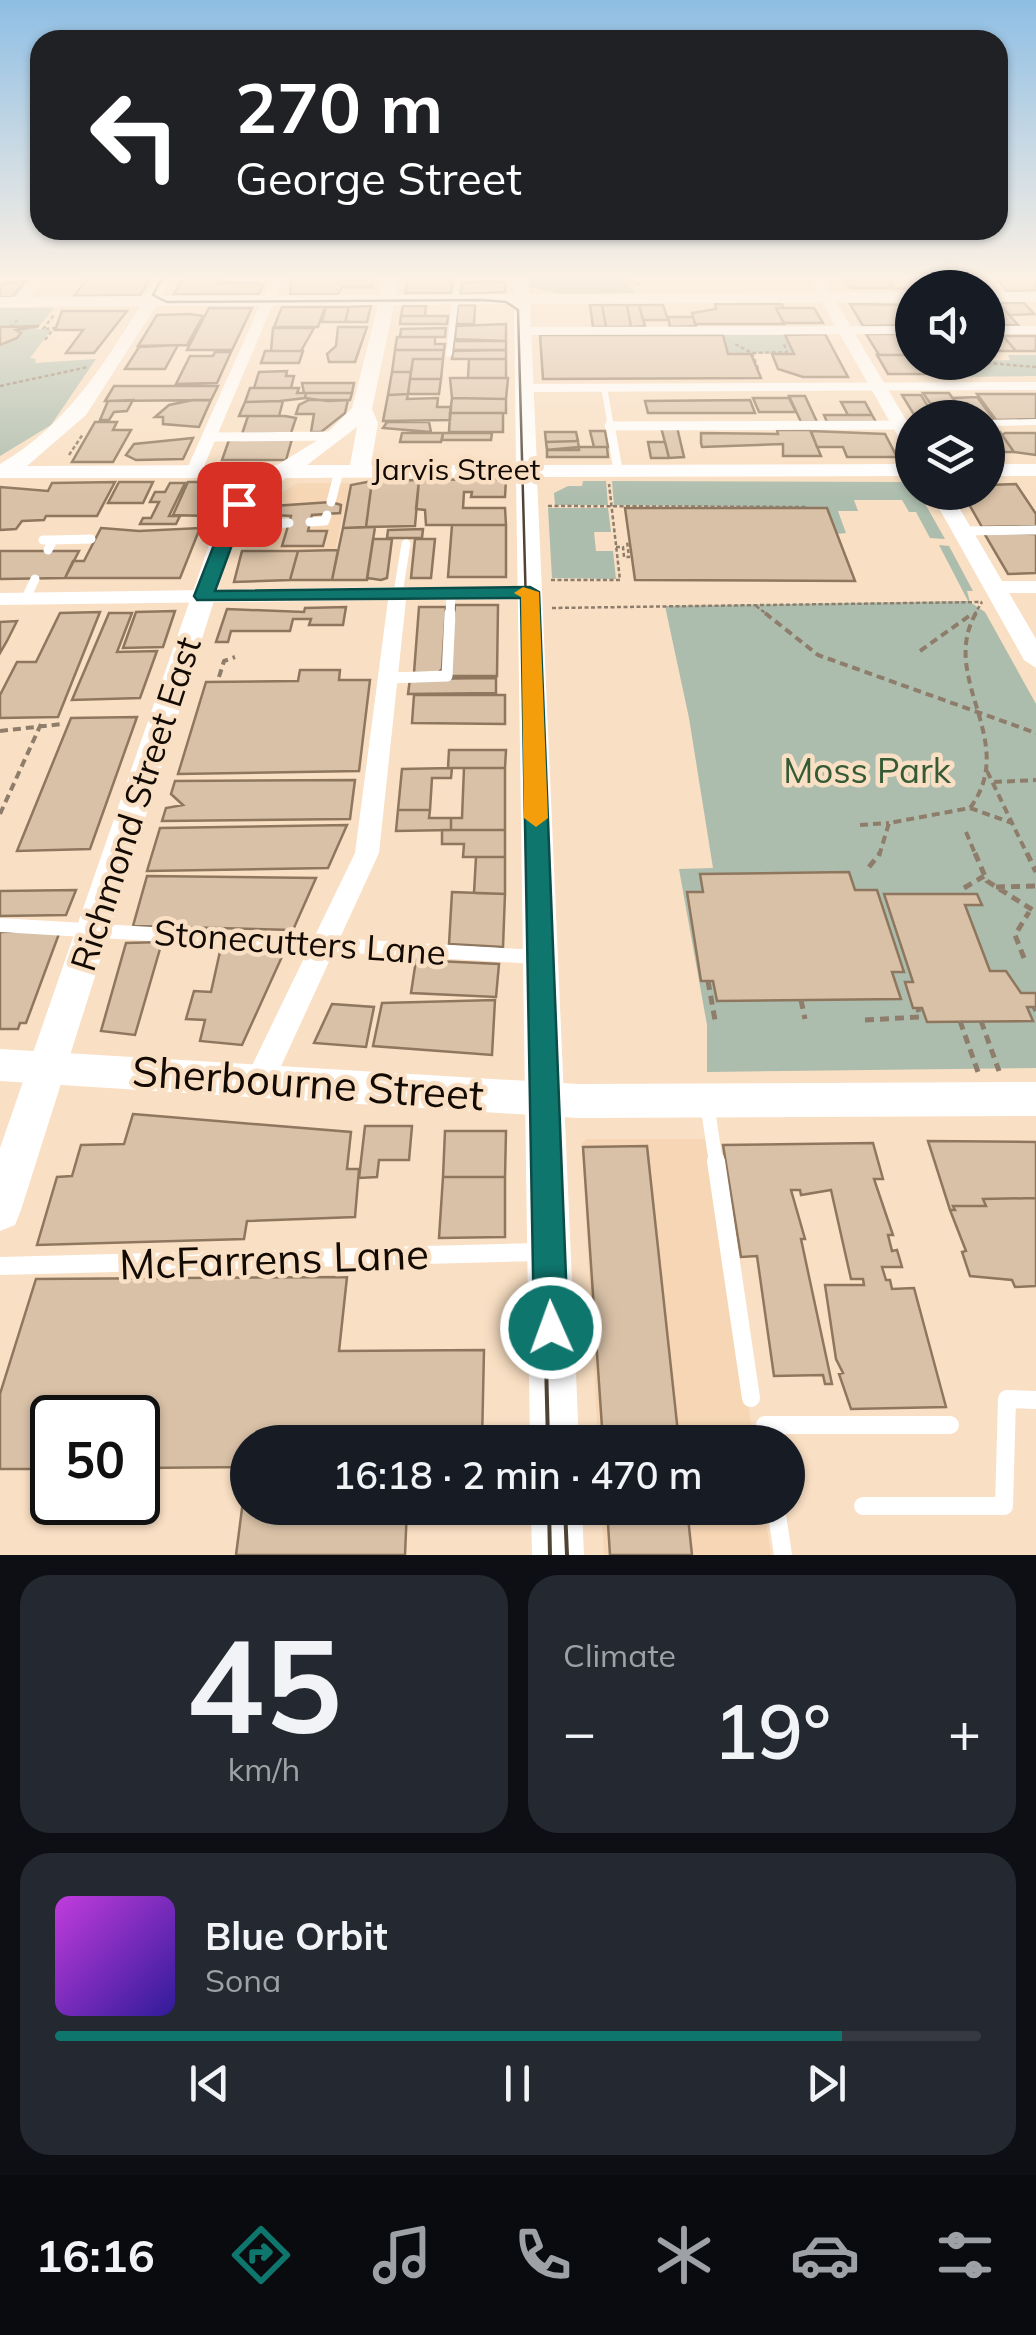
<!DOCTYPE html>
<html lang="en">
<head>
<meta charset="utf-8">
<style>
	body { margin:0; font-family:Mulish,sans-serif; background:#242831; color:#f1f3f6; height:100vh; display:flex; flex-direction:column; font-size:38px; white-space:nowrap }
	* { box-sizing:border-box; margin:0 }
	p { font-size:32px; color:#9ea1a6 }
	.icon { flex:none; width:55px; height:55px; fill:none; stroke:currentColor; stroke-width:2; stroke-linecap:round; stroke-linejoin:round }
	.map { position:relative; height:1555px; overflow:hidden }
	.details { display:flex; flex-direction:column; gap:20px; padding:20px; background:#0d0f14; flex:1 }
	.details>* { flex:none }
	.top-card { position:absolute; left:30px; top:30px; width:978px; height:210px; border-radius:30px; box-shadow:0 2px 8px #0004; background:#202124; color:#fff; overflow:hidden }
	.fabs { position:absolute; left:895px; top:270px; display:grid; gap:20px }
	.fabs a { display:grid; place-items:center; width:110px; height:110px; border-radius:50%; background:#171b24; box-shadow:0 2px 8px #0004; font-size:50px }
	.speed { position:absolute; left:30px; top:1395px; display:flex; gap:20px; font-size:50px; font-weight:700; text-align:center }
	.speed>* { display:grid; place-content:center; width:130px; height:130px; border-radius:50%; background:#171b24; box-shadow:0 2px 8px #0004; line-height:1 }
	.speed .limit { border:5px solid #111; border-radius:15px; background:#fff; color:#111 }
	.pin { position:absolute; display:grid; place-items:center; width:85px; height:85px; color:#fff; margin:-42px; border-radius:20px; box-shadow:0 5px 15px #0006 }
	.me { position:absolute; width:110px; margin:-55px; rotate:358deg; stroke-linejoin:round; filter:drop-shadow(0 0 8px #0008) }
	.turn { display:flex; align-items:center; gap:35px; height:210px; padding:0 40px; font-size:45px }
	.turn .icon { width:130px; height:130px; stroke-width:2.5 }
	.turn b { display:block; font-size:70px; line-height:85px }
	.big { font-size:75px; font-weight:600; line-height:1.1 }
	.details .tile { flex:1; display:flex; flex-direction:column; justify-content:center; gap:15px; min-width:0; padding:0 35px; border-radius:30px; background:#242831 }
	.details .dial { align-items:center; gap:0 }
	.dial b { font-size:130px; line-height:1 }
	.song { display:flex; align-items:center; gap:30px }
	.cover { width:120px; height:120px; border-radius:15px; background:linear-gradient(135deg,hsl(290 70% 55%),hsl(250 70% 35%)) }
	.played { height:10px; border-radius:5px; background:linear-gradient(90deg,#0f766e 85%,#363941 85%) }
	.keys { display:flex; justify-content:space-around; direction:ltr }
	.heat { display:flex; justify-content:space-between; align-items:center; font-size:55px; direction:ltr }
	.details .tiles { flex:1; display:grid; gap:20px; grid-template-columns:1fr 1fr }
	.tile:last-child { grid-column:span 2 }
	.trip { position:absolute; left:230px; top:1425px; width:575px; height:100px; border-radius:50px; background:#171b24; box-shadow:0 2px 8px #0004; font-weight:600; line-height:100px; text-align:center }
	.menu { display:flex; height:160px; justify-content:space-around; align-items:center; background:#090b0e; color:#9ea1a6 }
	.menu .icon { width:70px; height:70px }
	.menu .current { color:#0f766e }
	.menu b { font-size:45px; color:#f1f3f6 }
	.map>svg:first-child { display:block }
	.built { fill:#f6d6b4 }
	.green { fill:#adbdad }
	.forest { fill:#99b299 }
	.building { fill:#d9c1a7; stroke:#8e775e; stroke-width:2.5 }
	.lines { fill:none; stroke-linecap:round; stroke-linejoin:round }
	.path-far2 { stroke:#8f7d6b; stroke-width:2.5; stroke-dasharray:4 2.5; stroke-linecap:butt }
	.path-far1 { stroke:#8f7d6b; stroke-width:4; stroke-dasharray:8 5; stroke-linecap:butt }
	.path { stroke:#8f7d6b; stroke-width:5; stroke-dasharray:9 6; stroke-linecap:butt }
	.service-far4 { stroke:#fff; stroke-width:6 }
	.service-far3 { stroke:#fff; stroke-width:9 }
	.service-far2 { stroke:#fff; stroke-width:11 }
	.service-far1 { stroke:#fff; stroke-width:14 }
	.service { stroke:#fff; stroke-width:18 }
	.minor { fill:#fff; fill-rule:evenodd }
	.tertiary { fill:#fff; fill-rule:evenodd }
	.secondary { fill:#fff; fill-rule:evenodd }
	.tram-far1 { stroke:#504336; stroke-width:2.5 }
	.tram { stroke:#504336; stroke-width:4 }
	.route { fill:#0f766e; stroke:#0a4d48; stroke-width:2.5 }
	.slow { fill:#f59e0b }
	.labels { text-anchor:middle; stroke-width:9; stroke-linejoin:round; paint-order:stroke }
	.far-street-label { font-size:30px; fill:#120a03; stroke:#f9dfc3 }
	.park-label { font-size:35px; fill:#345b36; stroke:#f9dfc3 }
	.street-label { font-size:35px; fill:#120a03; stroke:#f9dfc3 }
	.near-street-label { font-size:42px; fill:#120a03; stroke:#f9dfc3 }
</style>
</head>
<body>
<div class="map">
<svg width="1036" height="1555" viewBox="0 0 1036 1555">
	<rect width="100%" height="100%" fill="#f9dfc3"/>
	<path class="built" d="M298,483H350L335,550L245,549L263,503Z
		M587,1139H707L754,1442H598L582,1143Z
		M602,1508H764L771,1555H604Z"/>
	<path class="green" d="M0,308H54L37,329L51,330L30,358L36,359L35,363L96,359L51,425L0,456Z
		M723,335H785L793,353L728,354Z
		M1008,355H1036V376L961,377L950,363L1010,360Z
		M583,481H606L608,505H555L554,493L568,486H582Z
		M612,481L903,482L912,484V492L919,493L945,539L930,538L916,512H909L902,500H854L858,511H838L846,533L837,534L827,508L614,505Z
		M548,508H608L611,532H594L596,551H613L616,579L552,578Z
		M939,545L949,546L973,591H967L970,602L985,612L1036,704V1068L707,1072V1025L679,869L713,868L689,718L665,606L968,601Z"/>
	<path class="forest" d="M528,278H618L625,280L636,295L569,296L528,286Z"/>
	<path class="building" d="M88,278H151L140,295L74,296Z
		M189,278H214L219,283H263L259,294H174L182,281Z
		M292,278H374L372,287H342L338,294H290Z
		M408,278H453L451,293H405Z
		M885,278L893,288H851L844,280Z
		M889,278H930L934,283H925L929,287L895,289Z
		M930,278H976L983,284L934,283Z
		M996,278H1036V290L1007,291Z
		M26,281L12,297H0V284Z
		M483,282H505V292L460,294L462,283Z
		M988,303H999L1018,325H988Z
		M999,303H1024L1034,314L1009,315Z
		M715,304H782L784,308H776L784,324H695L692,313L716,309Z
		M850,304L912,305V325L863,326Z
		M458,305H475L474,324H456Z
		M590,305H602L606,327H593Z
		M602,305H627L631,327H606Z
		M627,305H639L645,326L631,327Z
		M639,305H663L668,320H643Z
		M371,306L367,322H345L349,307Z
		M403,306H426L425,316H401Z
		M282,307H325L318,327H274Z
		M326,307H349L345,322H322Z
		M209,308H252L232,350H187Z
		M776,308H814L823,323H784Z
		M62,311H127L94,353H66L83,330H55Z
		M157,315L190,314L203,316L187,345L138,346Z
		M401,316H448L447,324H400Z
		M668,317H693L696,326L670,327Z
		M506,324V341L455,339L456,326Z
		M39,326L16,330L21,333L17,338L0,345V327Z
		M338,327H367L355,362H329L327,354L336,346Z
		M273,328H314L301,351H271Z
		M446,328L445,337H400L401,329Z
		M825,334L848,377H803L778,369L772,354H794L785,335Z
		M866,334H912V355H879Z
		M540,335H723L728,354H751L761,378L543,379Z
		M988,336H1003L1016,351H988Z
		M1003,336H1036V351H1016Z
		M397,337H435V344H445L444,350H395Z
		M454,341H506V350H453Z
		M178,345L165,369H125L139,347Z
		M395,350H444L443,359H413L411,372H392Z
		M506,350V359H452L453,351Z
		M265,351H303L299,363H261Z
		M215,352H231L217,383L176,384L190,356H213Z
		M877,355H912V362H938L946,374H888Z
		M413,359H443L441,379H410Z
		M469,359H506V378H468Z
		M287,371L286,376H294L291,388H254L259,372Z
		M392,372H411L408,394L388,395Z
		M450,378H508L506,399L452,398Z
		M410,379H441L439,394H408Z
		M302,383H354L352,393H304Z
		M114,386H218L211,400L105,401Z
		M250,388H299L297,393H306L305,398L280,401L245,402Z
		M306,393H352L350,400L328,401L305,398Z
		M923,393H949L958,406H932Z
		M408,394L407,399L438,398L437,407H451L450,420L383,421L388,395Z
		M977,394H1036V419L996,420Z
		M902,395H921L935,418H916Z
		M789,396H805L817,422H801Z
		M977,397L995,421L967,418L953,398Z
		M452,398L506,399V413H450Z
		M753,398H789L796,412H759Z
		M133,400L127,411L114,412L109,420H100L108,401Z
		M193,400H211L199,427L163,424V417H155L169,405Z
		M309,400H348L345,413L321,432H311L314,414H296L299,405Z
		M750,400L755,413H648L645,401Z
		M283,401L279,416H239L245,402Z
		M841,402H865L872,415H848Z
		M450,413H503V432H449Z
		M824,415H872L876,422H827Z
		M248,416H285L296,418L291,433L242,434Z
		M95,422H117L113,430H131L113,462H72Z
		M387,422H429L431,432L383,428Z
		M661,427H677L684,457L669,458Z
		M777,430H810L821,456H783V444L702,447L701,443V433L778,434Z
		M590,431H605L608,447H594Z
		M811,431L885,434L897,457H847L843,447H817Z
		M545,432H576L578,441L546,442Z
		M988,432H1000L1014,452H1002Z
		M402,433H443L441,442H400Z
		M443,433H492L491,440H442Z
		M1005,433H1036V455L1014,452L1002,435Z
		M193,438L183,459L136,460L126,455L134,444Z
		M292,439L286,460H222L229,440Z
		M578,441L579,450H547L546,442Z
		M648,442H665L669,458H651Z
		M579,447H607L608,457H547V450Z
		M506,479L505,497H471L472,492H464L463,508H505L506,525H426L425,510L416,509L419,480Z
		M419,480L415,526L366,527L372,481Z
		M372,481L366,527L343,528L351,485Z
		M115,482L97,516H46L44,520L22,521L16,529L0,530V487L48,491L52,483Z
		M119,482H153L143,503H108Z
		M188,482H220L206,516L173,515Z
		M170,483H185L169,516H180L176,524H140L143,518H151L159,502H150L155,492H165Z
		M1016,484L1036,514V526L982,527L962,492H988V485Z
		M331,502L341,505L340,513L312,515L308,531H327L323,546H282L291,516L275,515L274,506Z
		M625,508H827L855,581L635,580Z
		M452,525H506V577H448Z
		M375,527L367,580H332L343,528Z
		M101,528L139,531L200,528L180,578H65L73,561H84Z
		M423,529L422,538H387L388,530Z
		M984,533L1036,534V573L1008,574Z
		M373,539H392L387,578L381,580L367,578Z
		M415,539H435L431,578H411Z
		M338,550L332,580H290L298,551Z
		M0,551H79L65,578L0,579Z
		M242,551H298L290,580L234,582Z
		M455,605H498L497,676H449Z
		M346,607L343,625H309L311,619H293L290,631H231L228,642H216L227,609L304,612L305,608Z
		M419,607H446L442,669L438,673H414Z
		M175,611L163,647L123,648L136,612Z
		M100,612L58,717L0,718V695L17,662H36L60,613Z
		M109,613H132L117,652L157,651L140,698L72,700Z
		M17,621L7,641L0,653V622Z
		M300,670H340L339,680H370L359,771L178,774L206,682L298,681Z
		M496,678V693L408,694L410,679Z
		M414,695H505V724L412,723Z
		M137,717L90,849L17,851L71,718Z
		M449,750H506L505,768H448Z
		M452,768L451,778H432L430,810H398L402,769Z
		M464,768H505V830H451V818H462Z
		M355,780L350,819L162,821L166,808L183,805L171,794L175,781Z
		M398,810H430L429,818H451V830L396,831Z
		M347,825L328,868L147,871L160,828Z
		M442,830H505V857H463L464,844H442Z
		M476,857H505V894L474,893Z
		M849,872L855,890H877L904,972H892L901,999L717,1001L713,981H701L687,892H703L700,874Z
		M147,876L316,878L293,930L133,926Z
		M76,890L66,915L0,916V891Z
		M452,892L505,894L503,947L449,944Z
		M884,894H977L982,905H965L990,971H1006L1021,993H1036V1007H1027L1033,1021L927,1022L922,1008H913L905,982H913Z
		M60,931L26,1023H20L18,1029H0V932Z
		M162,942L135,1035L101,1031L126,943Z
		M221,947L285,950L242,1045L200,1041L205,1020L186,1019L194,991L211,992Z
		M416,960L499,964L496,997L411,993Z
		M495,1000L492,1055L373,1046L382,1003Z
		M332,1004L374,1007L366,1047L314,1043Z
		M133,1114L351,1132L347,1169H359L355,1217L247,1221L244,1239L37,1245L57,1177L72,1176L81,1145L124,1144Z
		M365,1126H412L409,1160H379L377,1177L359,1178Z
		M445,1131H506L505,1177H443Z
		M928,1141L1036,1142V1198L983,1199L986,1206H953L955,1210H950Z
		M873,1143L883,1179H874L893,1235H888L892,1251L897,1250L902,1267H882L886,1280H890L892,1289L914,1288L946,1407L851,1409L839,1374L843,1373L836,1359L825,1285H864L863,1279H851L831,1190L801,1195L800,1190H791L805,1239H801L832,1384H825L823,1375L774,1376L757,1256L741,1257L723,1145Z
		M647,1146L679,1442H603L583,1147Z
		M443,1177H505V1237L439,1238Z
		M1036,1198V1286L1015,1287L1012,1280L970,1276L962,1252L966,1251L950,1210H955L953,1206H986L983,1199Z
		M347,1277L339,1351L484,1350L482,1442H248V1467L138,1468V1418H52V1469H0V1394L36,1279Z
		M246,1478L248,1508H407L405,1555H236Z
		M607,1508H687L692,1555H610Z"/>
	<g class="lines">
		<path class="path-far2" d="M624,278L641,285
			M951,283L955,288
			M10,327L19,319
			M45,340L54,328L43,329L54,315
			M735,344L752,353L787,352L783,342
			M752,353L759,371
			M974,362L1036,367
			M0,386L88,367
			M69,455L83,434
			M548,506L808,507
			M616,547H623L624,557H629L627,541
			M551,580H620L609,484
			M756,606L768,615
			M552,608L982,602
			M974,615L982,602"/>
		<path class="path-far1" d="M765,613L818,655L1036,733
			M920,651L969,616
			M219,677L224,661L235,657
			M0,731L62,724
			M987,771L1028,856
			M994,782L1036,780
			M970,808L1012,823
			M0,814L41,724
			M860,825L889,823
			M966,832L976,856
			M879,856L889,823L970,808C1020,741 938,679 976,613"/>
		<path class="path" d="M975,853L987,881L1036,912
			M1027,853L1036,872
			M869,867L880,853
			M996,887L1036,886
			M964,888L984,876
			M1024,958L1015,935L1029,912
			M708,981L715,1020
			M801,1000L805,1019
			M1034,1007L1036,1011
			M865,1020L920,1017L918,1009
			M960,1021L978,1072
			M981,1021L999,1071"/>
		<path class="service-far4" d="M234,278L277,281
			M449,354L458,278
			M604,387L611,427
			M988,423L1036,422
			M609,426L912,425"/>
		<path class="service-far3" d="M610,424L618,470
			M609,426L912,425
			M210,437L334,436
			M331,502L339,471
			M310,522L325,521L327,515
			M227,525L289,523
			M961,531L1036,530
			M43,540H53L48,550
			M53,540L91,539
			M398,593L406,544
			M26,598L35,579
			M450,615L451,593"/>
		<path class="service-far2" d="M390,678L447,676L450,613"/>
		<path class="service-far1" d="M0,925L536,957
			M707,1103L716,1163"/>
		<path class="service" d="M716,1161L751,1398
			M0,1266L541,1252
			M766,1442L765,1425H950
			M863,1506H1004L1007,1399L1036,1400
			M776,1508L783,1555"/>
		<path class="minor" d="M32,278H45L22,305H14V299Z
			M272,278H284L202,471L188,474L186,471Z
			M912,326V334L522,335L516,331L522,327Z
			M988,326H1036V334H988Z
			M1036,382V390L524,392L517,388L524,384Z
			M1036,581V593H994L985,587L994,581Z
			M398,587H530L539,593L530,599L406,600L379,853L271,1088L261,1092L251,1088L246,1078L355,853L388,600L0,605V593Z"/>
		<path class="tertiary" d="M808,278H822L912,430V450L903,445Z
			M930,492H950L1036,639V668L1024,660Z
			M0,1049L578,1084L1036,1082V1116L578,1118L0,1081Z"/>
		<path class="secondary" d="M157,278H173L162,296L380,295L383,278H399L396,295L514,294L513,278H529V294L912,292V302L530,304L537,465L912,464V476L537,477L579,1442H530L516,477L286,478L262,495L238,525L21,1210L15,1225L0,1231V1148L216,525L231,501L258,478H0V464C65,426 101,369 140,306L0,307V297L146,296ZM514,304L516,465H371L378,423L372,409L394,305ZM378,305L352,408L323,437L277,465L27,466L86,415L156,306ZM357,427L350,465H307Z
			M988,292H1036V302H988Z
			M988,464H1036V476H988Z
			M531,1508H582L584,1555H532Z"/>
		<path class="tram-far1" d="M162,278L153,295L167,302L482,300L506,302L518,310L541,1163"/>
		<path class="tram" d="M541,1161L548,1442
			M549,1508L550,1555
			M565,1508L567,1555"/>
	</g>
	<linearGradient id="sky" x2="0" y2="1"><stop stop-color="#8ebee4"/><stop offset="0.56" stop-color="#fcf1e4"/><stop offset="1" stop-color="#fcf1e4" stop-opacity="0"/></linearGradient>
	<rect width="1036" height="496" fill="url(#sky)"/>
	<path class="route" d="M239,498L247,504L215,591L530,587L539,592L568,1328L563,1340L551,1345L539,1340L534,1328L521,598L197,600L194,596L230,504Z"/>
	<path class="slow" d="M523,587L539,592L548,818L536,827L524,818L521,597L514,593Z"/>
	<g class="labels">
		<g class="far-street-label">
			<text x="456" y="480">Jarvis Street</text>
		</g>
		<g class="park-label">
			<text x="867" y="783">Moss Park</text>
		</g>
		<g class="street-label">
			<text transform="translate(136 804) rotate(-72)" y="12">Richmond Street East</text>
			<text transform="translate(300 943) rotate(4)" y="12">Stonecutters Lane</text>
		</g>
		<g class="near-street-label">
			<text transform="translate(308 1083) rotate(4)" y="15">Sherbourne Street</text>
			<text transform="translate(274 1259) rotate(-2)" y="15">McFarrens Lane</text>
		</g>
	</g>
</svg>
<div class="fabs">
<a><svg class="icon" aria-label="sound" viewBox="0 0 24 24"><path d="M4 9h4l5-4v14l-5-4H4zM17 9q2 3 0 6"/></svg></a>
<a><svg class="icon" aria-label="layers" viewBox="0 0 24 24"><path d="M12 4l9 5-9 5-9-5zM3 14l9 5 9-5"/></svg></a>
</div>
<div class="speed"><div class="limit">50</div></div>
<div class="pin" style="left:239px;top:504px;background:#d93025"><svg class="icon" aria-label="arrive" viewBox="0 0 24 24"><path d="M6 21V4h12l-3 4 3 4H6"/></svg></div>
<svg class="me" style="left:551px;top:1328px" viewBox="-20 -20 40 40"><circle r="17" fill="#0f766e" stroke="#fff" stroke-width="3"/><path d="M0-11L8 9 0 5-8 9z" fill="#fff"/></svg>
<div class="trip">16:18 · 2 min · 470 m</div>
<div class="top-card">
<div class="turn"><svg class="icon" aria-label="left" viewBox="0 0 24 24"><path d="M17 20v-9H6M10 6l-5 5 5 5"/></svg><div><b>270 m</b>George Street</div></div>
</div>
</div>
<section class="details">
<div class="tiles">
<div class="tile dial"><b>45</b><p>km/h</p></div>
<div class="tile"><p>Climate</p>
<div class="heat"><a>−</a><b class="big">19°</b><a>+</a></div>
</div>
<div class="tile">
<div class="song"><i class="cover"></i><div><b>Blue Orbit</b><p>Sona</p></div></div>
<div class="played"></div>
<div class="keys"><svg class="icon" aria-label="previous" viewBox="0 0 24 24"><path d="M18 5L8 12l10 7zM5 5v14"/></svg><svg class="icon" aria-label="pause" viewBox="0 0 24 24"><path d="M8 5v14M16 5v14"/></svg><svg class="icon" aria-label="next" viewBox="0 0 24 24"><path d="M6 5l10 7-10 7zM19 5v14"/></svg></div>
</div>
</div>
</section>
<nav class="menu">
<b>16:16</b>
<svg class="icon current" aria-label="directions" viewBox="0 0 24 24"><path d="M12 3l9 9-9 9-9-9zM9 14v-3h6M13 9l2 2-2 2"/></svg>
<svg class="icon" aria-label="music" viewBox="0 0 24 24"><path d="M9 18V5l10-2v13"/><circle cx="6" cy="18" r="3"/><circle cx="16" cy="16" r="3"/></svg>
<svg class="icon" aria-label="phone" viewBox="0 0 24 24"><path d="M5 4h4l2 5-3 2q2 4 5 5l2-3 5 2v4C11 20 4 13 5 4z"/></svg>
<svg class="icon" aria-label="climate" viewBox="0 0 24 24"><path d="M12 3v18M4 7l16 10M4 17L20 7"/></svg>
<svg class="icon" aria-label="car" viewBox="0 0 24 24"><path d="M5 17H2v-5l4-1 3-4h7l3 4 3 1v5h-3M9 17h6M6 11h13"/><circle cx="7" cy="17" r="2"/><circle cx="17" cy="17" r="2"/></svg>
<svg class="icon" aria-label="filters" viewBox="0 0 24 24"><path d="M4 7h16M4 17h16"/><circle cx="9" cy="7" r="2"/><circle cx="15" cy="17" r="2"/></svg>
</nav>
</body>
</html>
